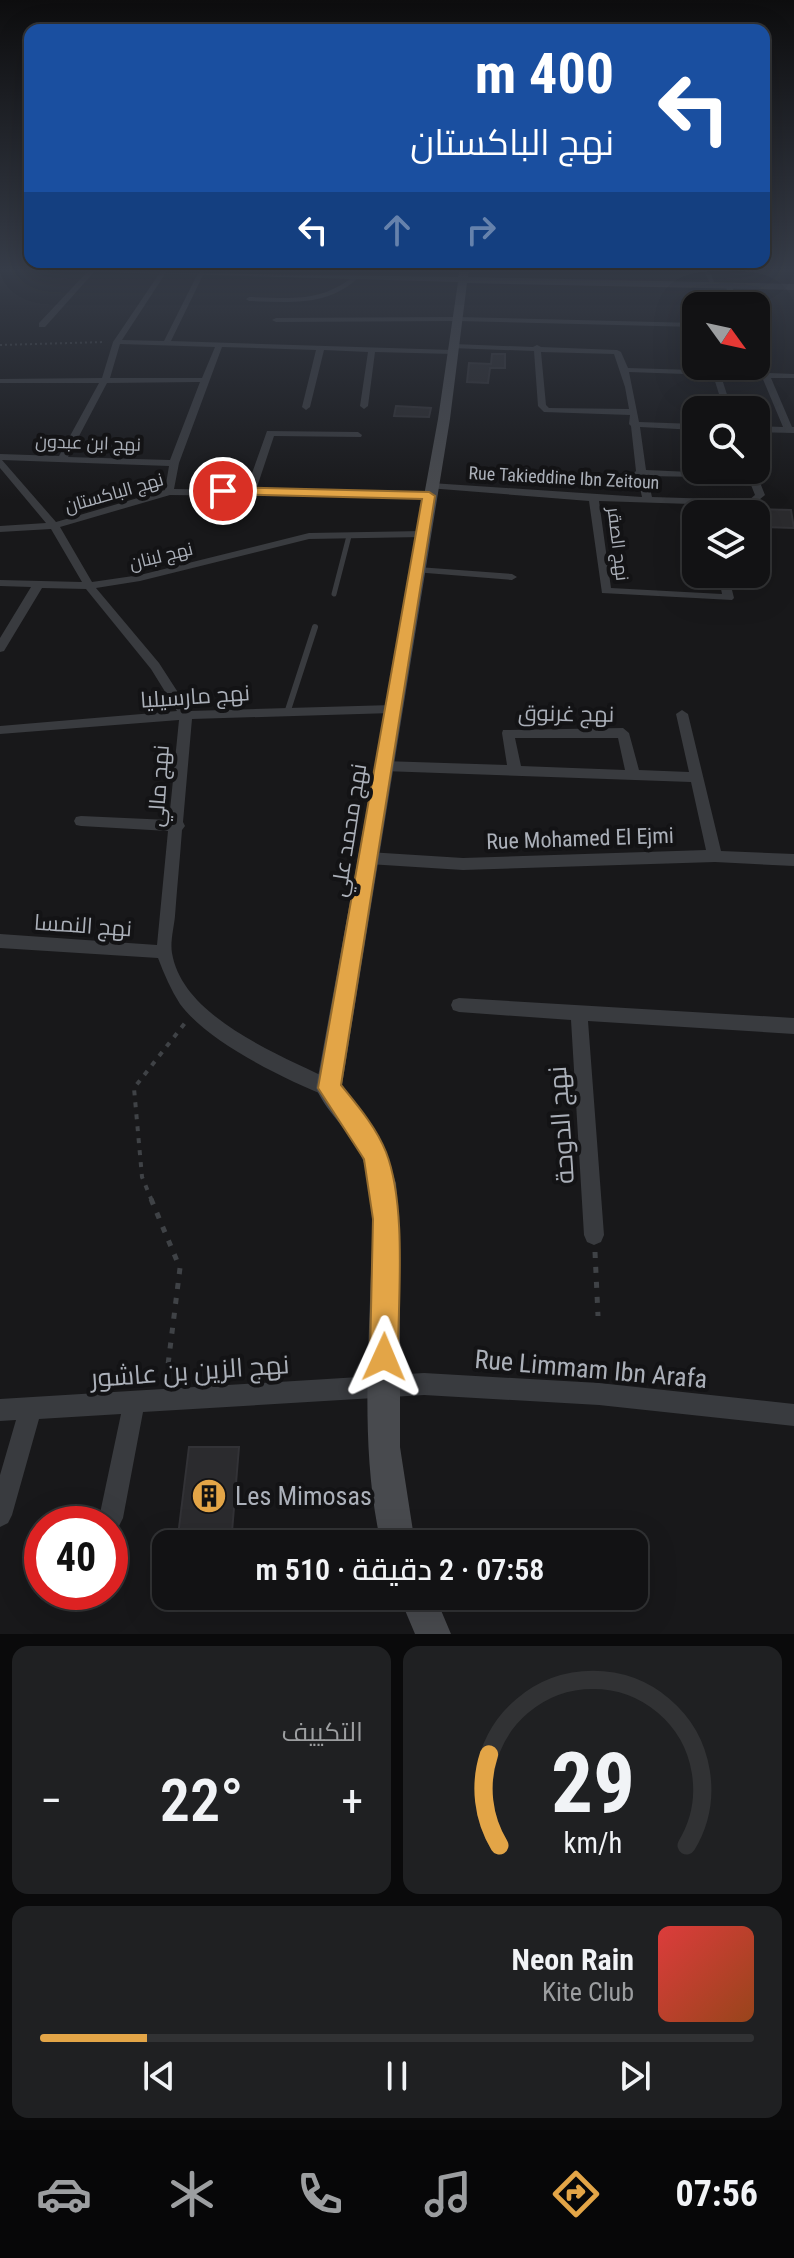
<!DOCTYPE html>
<html lang="ar">
<head>
<meta charset="utf-8">
<style>
	body { margin:0; font-family:"Roboto Condensed",Cairo,sans-serif; background:#1f2022; color:#f1f3f6; direction:rtl; height:100vh; display:flex; flex-direction:column; font-size:30px; white-space:nowrap }
	* { box-sizing:border-box; margin:0 }
	p { font-size:26px; color:#9c9ea0 }
	.icon { flex:none; width:44px; height:44px; fill:none; stroke:currentColor; stroke-width:2; stroke-linecap:round; stroke-linejoin:round }
	.map { position:relative; height:1634px; overflow:hidden; direction:ltr }
	.details { display:flex; flex-direction:column; gap:12px; padding:12px; background:#0a0a0b; flex:1 }
	.details>* { flex:none }
	.hud { position:absolute; left:24px; top:24px; width:746px; height:244px; border-radius:16px; box-shadow:0 8px 32px #0002,0 0 0 2px #313234; direction:rtl; background:#1a4fa0; color:#fff; overflow:hidden }
	.needle { width:52px; rotate:123deg }
	.tools { position:absolute; left:682px; top:292px; display:grid; gap:16px }
	.tools a { display:grid; place-items:center; width:88px; height:88px; border-radius:16px; background:#121214; box-shadow:0 8px 32px #0002,0 0 0 2px #313234; font-size:40px }
	.speed { position:absolute; left:24px; top:1506px; display:flex; gap:16px; font-size:40px; font-weight:700; text-align:center }
	.speed>* { display:grid; place-content:center; width:104px; height:104px; border-radius:50%; background:#121214; box-shadow:0 8px 32px #0002,0 0 0 2px #313234; line-height:1 }
	.speed .limit { border:12px solid #d22; background:#fff; color:#111 }
	.pin { position:absolute; display:grid; place-items:center; width:68px; height:68px; color:#fff; margin:-34px; border:4px solid #fff; border-radius:50%; box-shadow:0 2px 8px #0007 }
	.me { position:absolute; width:88px; margin:-44px; rotate:1deg; stroke-linejoin:round; filter:drop-shadow(0 0 6px #0008) }
	.turn { display:flex; align-items:center; gap:28px; height:168px; padding:0 24px; font-size:36px }
	.turn .icon { width:104px; height:104px; stroke-width:2.5 }
	.turn b { display:block; font-size:56px; line-height:68px }
	.lanes { display:flex; align-items:center; height:76px; padding:0 24px; background:#0003; justify-content:center; gap:40px; direction:ltr }
	.lanes .off { opacity:.35 }
	.big { font-size:60px; font-weight:600; line-height:1.1 }
	.details .widget { flex:1; display:flex; flex-direction:column; justify-content:center; gap:12px; min-width:0; padding:0 28px; border-radius:16px; background:#1f2022 }
	.details .dial { align-items:center; gap:0 }
	.dial svg { height:208px; overflow:visible; fill:none; stroke:#313234; stroke-width:7; stroke-linecap:round; text-anchor:middle }
	.dial text { fill:#f1f3f6; stroke:none }
	.song { display:flex; align-items:center; gap:24px }
	.cover { width:96px; height:96px; border-radius:12px; background:linear-gradient(135deg,hsl(0 70% 55%),hsl(20 70% 35%)) }
	.played { height:8px; border-radius:4px; background:linear-gradient(90deg,#e3a547 15%,#313234 15%) }
	.keys { display:flex; justify-content:space-around; direction:ltr }
	.heat { display:flex; justify-content:space-between; align-items:center; font-size:44px; direction:ltr }
	.details .tiles { flex:1; display:grid; gap:12px; grid-template-columns:1fr 1fr }
	.widget:last-child { grid-column:span 2 }
	.trip { position:absolute; left:152px; top:1530px; width:496px; height:80px; border-radius:16px; background:#121214; box-shadow:0 8px 32px #0002,0 0 0 2px #313234; font-weight:600; line-height:80px; text-align:center; direction:rtl }
	.tabs { display:flex; height:128px; justify-content:space-around; align-items:center; background:#070708; color:#9c9ea0 }
	.tabs .icon { width:56px; height:56px }
	.tabs .active { color:#e3a547 }
	.tabs b { font-size:36px; color:#f1f3f6 }
	.map>svg:first-child { display:block }
	.building { fill:#2b2b2e; stroke:#323236; stroke-width:2 }
	.lines { fill:none; stroke-linecap:round; stroke-linejoin:round }
	.path-far2 { stroke:#3f4246; stroke-width:2; stroke-dasharray:2 3; stroke-linecap:butt }
	.path-far1 { stroke:#3f4246; stroke-width:4; stroke-dasharray:5 7; stroke-linecap:butt }
	.path { stroke:#3f4246; stroke-width:5; stroke-dasharray:6 9; stroke-linecap:butt }
	.lane-far1 { stroke:#393b3f; stroke-width:5 }
	.lane { stroke:#393b3f; stroke-width:6 }
	.street { fill:#393b3f; fill-rule:evenodd }
	.secondary { fill:#484a4e; fill-rule:evenodd }
	.route { fill:#e3a547; stroke:#946b2e; stroke-width:2 }
	.labels { text-anchor:middle; stroke-width:8; stroke-linejoin:round; paint-order:stroke }
	.far-street-label { font-size:18px; fill:#abb0b9; stroke:#131315 }
	.street-label { font-size:22px; fill:#abb0b9; stroke:#131315 }
	.near-street-label { font-size:26px; fill:#abb0b9; stroke:#131315 }
	.near-poi-label { font-size:26px; fill:#abb0b9; stroke:#131315; text-anchor:start }
</style>
</head>
<body>
<div class="map">
<svg width="794" height="1634" viewBox="0 0 794 1634">
	<rect width="100%" height="100%" fill="#18181a"/>
	<path class="building" d="M492,354H505V368H490L488,383L467,382L469,363L491,364Z
		M396,406L431,408L429,417L394,416Z
		M757,509L791,510L794,528L764,527Z
		M189,1447H239L231,1544H177Z"/>
	<g class="lines">
		<path class="path-far2" d="M0,345L105,342"/>
		<path class="path-far1" d="M152,1201L142,1177L134,1088L185,1023"/>
		<path class="path" d="M151,1199L180,1268L166,1381
			M595,1252L598,1316"/>
		<path class="lane-far1" d="M334,594L349,536"/>
		<path class="lane" d="M288,710L315,627"/>
		<path class="street" d="M88,271H95L45,327H39V323Z
			M161,271H167L122,340L164,341L198,273L202,271L204,273L171,341L453,350L457,352L453,354L375,352L368,406L364,409L360,406L368,352L324,350L310,407L306,410L302,407L316,350L222,347L179,463L174,489L246,490L267,431L358,432L362,435L361,437L274,436L256,490L429,493L434,496L432,498L170,495L60,527L92,582L140,575L309,533L423,531L428,534L423,537L309,539L140,581L96,588L159,663L190,711L392,705L398,709L392,713L192,719L183,822L185,826L182,830C180,859 177,887 175,916C174,927 170,942 172,953C183,1019 283,1056 335,1082L338,1088L335,1094L329,1097C284,1079 209,1043 180,1004C171,990 164,974 158,958L0,948V934L157,945L168,831L81,826L76,825L74,821L76,817L81,816L169,820L179,720L0,734V726L177,711L151,669L86,589L42,588L4,651L0,652V638L31,587L0,586V580L82,582L51,529L0,532V526L46,523L0,468V454L59,456L99,383H0V379L102,378L113,342ZM120,344L215,347L202,378H110ZM200,382L170,460L68,457L107,383ZM2,460L169,466L165,490L56,522Z
			M224,271H230L226,275Z
			M704,271H710L715,285H711Z
			M354,276L359,277C328,307 289,302 249,301L246,299L249,297C290,298 320,303 354,276Z
			M728,283L731,285L741,306H733L725,285Z
			M457,317L696,323V327L457,321L276,322L272,320L276,318Z
			M454,344L533,347L537,345L541,347L617,350L621,352L628,368L760,372L756,361V350L760,352L769,373L794,374V378H771L792,427H794V433L756,432V426L783,427L762,377L721,376L732,410H724L713,375L629,372L639,422L696,424V430L640,427L646,470L691,472L685,446L696,443V449H694L696,470H699V477L647,476L652,497L749,500L755,495L745,470H755L765,495L752,506L599,501L611,588L722,594L718,574H728L734,598L732,600L602,593L589,501L428,488V484L431,483L642,497L637,475L634,473L636,471L631,426L629,424L630,415L544,412L538,406L534,351L451,348L450,346ZM541,352L614,354L625,387L629,409L549,408L546,405Z
			M418,567L512,574L517,577L512,580L414,572L413,570Z
			M682,710L688,714L721,851L794,854V866L715,862L463,870L368,864L363,862L361,858L363,854L368,852L463,858L706,850L691,782L383,771L376,766L383,761L507,765L502,733L503,730L623,728L629,733L639,770L689,772L676,714ZM515,738H618L625,770L521,766Z
			M459,998L794,1018V1034L588,1021L604,1235L601,1242L594,1245L587,1242L584,1235L571,1020L459,1012L453,1010L451,1005L453,1000Z
			M424,1373L599,1383L794,1404V1426L599,1405L424,1395L143,1412L123,1518L119,1526L111,1530L110,1524H102L99,1518L121,1414L39,1419L12,1515L8,1523L0,1527V1475L16,1420L0,1421V1399Z"/>
		<path class="secondary" d="M65,271L458,277L459,271H469L468,277L794,284V290L467,283L450,419L342,1085L379,1136L396,1183L400,1234V1447L415,1544H381C363,1463 367,1382 370,1300C371,1256 377,1208 365,1166C356,1135 328,1116 316,1088L438,419L458,282Z
			M399,1596H435L451,1634H415Z"/>
	</g>
	<linearGradient id="sky" x2="0" y2="1"><stop stop-color="#0d0d0e"/><stop offset="0.54" stop-color="#373d49"/><stop offset="1" stop-color="#373d49" stop-opacity="0"/></linearGradient>
	<rect width="794" height="500" fill="url(#sky)"/>
	<path class="route" d="M223,487L429,492L435,496L341,1085C358,1106 376,1127 386,1152C407,1206 398,1298 398,1357L394,1367L384,1371L374,1367L370,1357L373,1219L364,1159L318,1088L422,499L219,494V488Z"/>
	<defs>
		<g id="building-disc" transform="scale(1.8)"><circle r="9.5" fill="#e3a547" stroke="#131315"/><path d="M-4-6H4V6H1V3H-1V6H-4ZM-2.5-4.3h1.7v1.8h-1.7ZM.8-4.3h1.7v1.8H.8ZM-2.5-1h1.7V.8h-1.7ZM.8-1h1.7V.8H.8Z" fill="#111"/></g>
	</defs>
	<g fill-rule="evenodd">
		<use href="#building-disc" x="209" y="1496"/>
	</g>
	<g class="labels">
		<g class="far-street-label">
			<text transform="translate(88 443) rotate(2)" y="6">نهج ابن عبدون</text>
			<text transform="translate(564 478) rotate(3)" y="6">Rue Takieddine Ibn Zeitoun</text>
			<text transform="translate(114 493) rotate(-16)" y="6">نهج الباكستان</text>
			<text transform="translate(618 544) rotate(83)" y="6">نهج الصقر</text>
			<text transform="translate(161 556) rotate(-14)" y="6">نهج لبنان</text>
		</g>
		<g class="street-label">
			<text transform="translate(195 696) rotate(-4)" y="8">نهج مارسيليا</text>
			<text transform="translate(566 713) rotate(1)" y="8">نهج غرنوق</text>
			<text transform="translate(158 786) rotate(-86)" y="8">نهج مالي</text>
			<text transform="translate(348 830) rotate(-81)" y="8">نهج محمد علي</text>
			<text transform="translate(580 838) rotate(-2)" y="8">Rue Mohamed El Ejmi</text>
			<text transform="translate(83 925) rotate(4)" y="8">نهج النمسا</text>
		</g>
		<g class="near-street-label">
			<text transform="translate(561 1125) rotate(-94)" y="9">نهج الدوحة</text>
			<text transform="translate(591 1369) rotate(5)" y="9">Rue Limmam Ibn Arafa</text>
			<text transform="translate(190 1371) rotate(-4)" y="9">نهج الزين بن عاشور</text>
		</g>
		<g class="near-poi-label">
			<text x="235" y="1505">Les Mimosas</text>
		</g>
	</g>
</svg>
<div class="tools">
<a><svg class="needle" viewBox="-14 -14 28 28"><path d="M0-13l5 13h-10z" fill="#e53935"/><path d="M0 13l5-13h-10z" fill="#9c9ea0"/></svg></a>
<a><svg class="icon" aria-label="search" viewBox="0 0 24 24"><circle cx="10" cy="10" r="6"/><path d="M15 15l6 6"/></svg></a>
<a><svg class="icon" aria-label="layers" viewBox="0 0 24 24"><path d="M12 4l9 5-9 5-9-5zM3 14l9 5 9-5"/></svg></a>
</div>
<div class="speed"><div class="limit">40</div></div>
<div class="pin" style="left:223px;top:491px;background:#d93025"><svg class="icon" aria-label="arrive" viewBox="0 0 24 24"><path d="M6 21V4h12l-3 4 3 4H6"/></svg></div>
<svg class="me" style="left:384px;top:1357px" viewBox="-20 -20 40 40"><path d="M0-17L14 15 0 8-14 15z" fill="#e3a547" stroke="#fff" stroke-width="4"/></svg>
<div class="trip">07:58 · 2 دقيقة · 510 m</div>
<div class="hud">
<div class="turn"><svg class="icon" aria-label="left" viewBox="0 0 24 24"><path d="M17 20v-9H6M10 6l-5 5 5 5"/></svg><div><b>400 m</b>نهج الباكستان</div></div>
<div class="lanes"><svg class="icon" aria-label="left" viewBox="0 0 24 24"><path d="M17 20v-9H6M10 6l-5 5 5 5"/></svg><svg class="icon off" aria-label="ahead" viewBox="0 0 24 24"><path d="M12 20V5M6 11l6-6 6 6"/></svg><svg class="icon off" aria-label="right" viewBox="0 0 24 24"><path d="M7 20v-9h11M14 6l5 5-5 5"/></svg></div>
</div>
</div>
<section class="details">
<div class="tiles">
<div class="widget dial"><svg viewBox="0 0 100 80">
<path d="M14 69A42 42 0 1 1 86 69"/>
<path d="M14 69A42 42 0 0 1 10 34" stroke="#e3a547"/>
<text x="50" y="56" font-size="32" font-weight="700">29</text>
<text x="50" y="72" font-size="11">km/h</text>
</svg></div>
<div class="widget"><p>التكييف</p>
<div class="heat"><a>−</a><b class="big">22°</b><a>+</a></div>
</div>
<div class="widget">
<div class="song"><i class="cover"></i><div><b>Neon Rain</b><p>Kite Club</p></div></div>
<div class="played"></div>
<div class="keys"><svg class="icon" aria-label="previous" viewBox="0 0 24 24"><path d="M18 5L8 12l10 7zM5 5v14"/></svg><svg class="icon" aria-label="pause" viewBox="0 0 24 24"><path d="M8 5v14M16 5v14"/></svg><svg class="icon" aria-label="next" viewBox="0 0 24 24"><path d="M6 5l10 7-10 7zM19 5v14"/></svg></div>
</div>
</div>
</section>
<nav class="tabs">
<b>07:56</b>
<svg class="icon active" aria-label="directions" viewBox="0 0 24 24"><path d="M12 3l9 9-9 9-9-9zM9 14v-3h6M13 9l2 2-2 2"/></svg>
<svg class="icon" aria-label="music" viewBox="0 0 24 24"><path d="M9 18V5l10-2v13"/><circle cx="6" cy="18" r="3"/><circle cx="16" cy="16" r="3"/></svg>
<svg class="icon" aria-label="phone" viewBox="0 0 24 24"><path d="M5 4h4l2 5-3 2q2 4 5 5l2-3 5 2v4C11 20 4 13 5 4z"/></svg>
<svg class="icon" aria-label="climate" viewBox="0 0 24 24"><path d="M12 3v18M4 7l16 10M4 17L20 7"/></svg>
<svg class="icon" aria-label="car" viewBox="0 0 24 24"><path d="M5 17H2v-5l4-1 3-4h7l3 4 3 1v5h-3M9 17h6M6 11h13"/><circle cx="7" cy="17" r="2"/><circle cx="17" cy="17" r="2"/></svg>
</nav>
</body>
</html>
